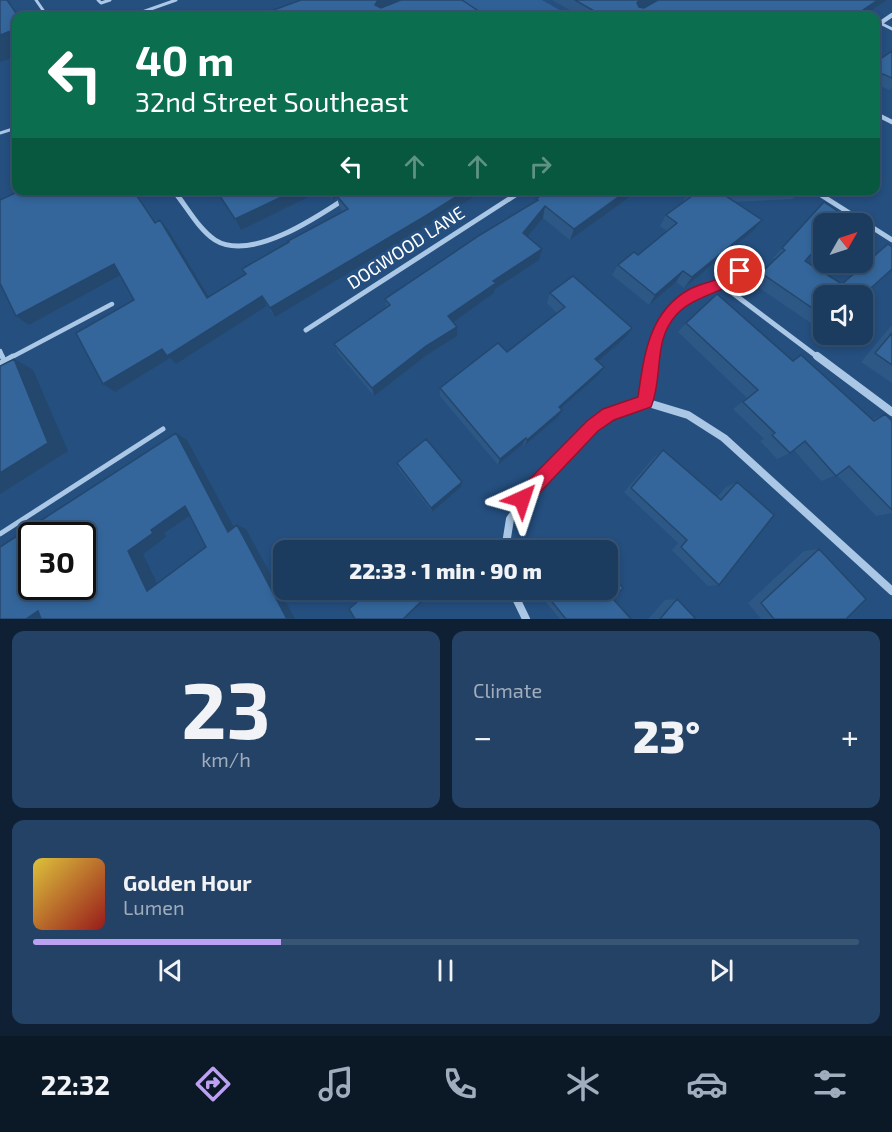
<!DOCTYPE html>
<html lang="en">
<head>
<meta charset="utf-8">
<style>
	body { margin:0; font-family:"Exo 2",sans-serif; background:#244265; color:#f1f3f6; height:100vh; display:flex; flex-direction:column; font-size:22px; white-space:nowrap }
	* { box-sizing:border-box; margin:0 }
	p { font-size:20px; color:#a0adbd }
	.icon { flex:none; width:33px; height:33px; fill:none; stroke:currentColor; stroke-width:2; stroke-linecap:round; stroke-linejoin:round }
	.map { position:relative; height:619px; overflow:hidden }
	.panel { display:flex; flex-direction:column; gap:12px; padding:12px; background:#0f2034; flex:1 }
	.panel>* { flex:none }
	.top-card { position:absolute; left:12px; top:12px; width:868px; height:183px; border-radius:12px; box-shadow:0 3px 9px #0003,0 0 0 2px #395574; background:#0b6e4f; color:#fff; overflow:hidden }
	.needle { width:39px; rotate:51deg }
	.tools { position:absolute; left:813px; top:213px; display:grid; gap:12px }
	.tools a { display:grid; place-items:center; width:60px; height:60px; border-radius:12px; background:#1b3b5f; box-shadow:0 3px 9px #0003,0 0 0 2px #395574; font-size:30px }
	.speed { position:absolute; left:18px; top:522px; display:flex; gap:12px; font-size:30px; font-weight:700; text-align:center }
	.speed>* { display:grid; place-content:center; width:78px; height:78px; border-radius:50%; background:#1b3b5f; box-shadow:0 3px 9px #0003,0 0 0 2px #395574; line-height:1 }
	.speed .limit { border:3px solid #111; border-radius:9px; background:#fff; color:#111 }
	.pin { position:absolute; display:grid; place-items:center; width:51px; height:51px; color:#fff; margin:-26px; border:3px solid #fff; border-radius:50%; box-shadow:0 2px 6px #0007 }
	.me { position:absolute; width:66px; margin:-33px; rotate:42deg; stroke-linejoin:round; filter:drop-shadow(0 0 4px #0008) }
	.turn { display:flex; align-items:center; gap:21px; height:126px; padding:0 24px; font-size:27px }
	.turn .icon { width:78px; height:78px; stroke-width:2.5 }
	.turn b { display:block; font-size:42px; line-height:51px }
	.lanes { display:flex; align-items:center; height:57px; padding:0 24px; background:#0003; justify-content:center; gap:30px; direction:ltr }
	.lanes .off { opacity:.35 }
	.big { font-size:45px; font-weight:800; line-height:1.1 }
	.panel .tile { flex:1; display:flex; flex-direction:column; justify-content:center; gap:9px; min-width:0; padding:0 21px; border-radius:12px; background:#244265 }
	.panel .dial { align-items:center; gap:0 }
	.dial b { font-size:78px; line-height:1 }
	.song { display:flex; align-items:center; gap:18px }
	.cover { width:72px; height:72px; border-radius:9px; background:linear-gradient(135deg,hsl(50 70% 55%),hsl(0 70% 35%)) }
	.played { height:6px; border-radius:3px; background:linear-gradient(90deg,#bca0f2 30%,#395574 30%) }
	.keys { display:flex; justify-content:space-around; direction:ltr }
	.heat { display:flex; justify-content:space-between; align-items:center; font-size:33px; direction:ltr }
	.panel .tiles { flex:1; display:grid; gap:12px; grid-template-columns:1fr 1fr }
	.tile:last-child { grid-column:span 2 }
	.trip { position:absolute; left:273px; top:540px; width:345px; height:60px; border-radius:12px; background:#1b3b5f; box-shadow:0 3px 9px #0003,0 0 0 2px #395574; font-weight:800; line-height:60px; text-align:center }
	.tab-bar { display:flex; height:96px; justify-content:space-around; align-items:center; background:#0b1826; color:#a0adbd }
	.tab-bar .icon { width:42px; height:42px }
	.tab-bar .current { color:#bca0f2 }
	.tab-bar b { font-size:27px; color:#f1f3f6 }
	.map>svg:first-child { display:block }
	.green { fill:#2f6197 }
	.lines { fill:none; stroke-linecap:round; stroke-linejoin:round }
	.lane-far2 { stroke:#aac7e6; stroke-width:3 }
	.lane-far1 { stroke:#aac7e6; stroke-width:4.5 }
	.lane { stroke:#aac7e6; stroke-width:5 }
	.street-far2 { stroke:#aac7e6; stroke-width:4.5 }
	.street-far1 { stroke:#aac7e6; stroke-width:5 }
	.street { stroke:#aac7e6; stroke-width:8 }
	.wall { fill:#2d5886 }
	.shaded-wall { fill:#24476d }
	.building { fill:#34669c; stroke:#24476d; stroke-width:1.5; fill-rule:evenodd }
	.route { fill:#e11d48; stroke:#92132f; stroke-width:1.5 }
	.labels { text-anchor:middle; stroke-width:6; stroke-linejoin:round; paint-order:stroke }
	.street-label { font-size:18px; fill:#fff; stroke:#244f7f }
</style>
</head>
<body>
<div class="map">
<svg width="892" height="619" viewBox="0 0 892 619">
	<rect width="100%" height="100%" fill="#244f7f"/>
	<path class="green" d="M454,0H542L570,16H473Z"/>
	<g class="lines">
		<path class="lane-far2" d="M36,0L47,16
			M98,0L101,3L110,0
			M131,16L176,0
			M880,23L892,29
			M0,133L16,128"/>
		<path class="lane-far1" d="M0,351L3,358
			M10,358L112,304"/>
		<path class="lane" d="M2,356L4,361
			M0,363L13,356
			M0,534L163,429"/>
		<path class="street-far2" d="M876,26L892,15
			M876,114L892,122"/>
		<path class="street-far1" d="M173,190C186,205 198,229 215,240C253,264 326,211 358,190
			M821,195L892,240
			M722,285L819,358
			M306,330L523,190
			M651,358L662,326L681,303L698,291L725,283L758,257"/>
		<path class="street" d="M817,356L892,412
			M645,402L652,356
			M505,550L510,519L532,488L593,426L609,414L645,402L688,415L724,438L892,591
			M512,590L526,619"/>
	</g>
	<path class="wall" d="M552,0H657L644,8L863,16H580Z
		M892,51V88L889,90L876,84V62Z
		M227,190H323L241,230L220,196L229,192Z
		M324,190H485L428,226L275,317L267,306L176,364L170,358L115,392L103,384L134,300L120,276L29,325L140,199L155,223L169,231L209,297L246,274L242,269L343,211L340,208L337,198L333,200Z
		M692,190H800L793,199L735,202L762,220L753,231L684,288L676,282L649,305L612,275L618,265L638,255L667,231L660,226L666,215L682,203L688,194Z
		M631,196L570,240L543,218L527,236L542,249L539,260L495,289L494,293L453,322L457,327V336L427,355L374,396L338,353L334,344L387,307L385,299L535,202L536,199Z
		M824,202L805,261L841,284L888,244L892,269L824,296V332L752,283L775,259L773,258Z
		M550,293L632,328L626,337L598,361V375L561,409L558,417L524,446L523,444L498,465L440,396V388L507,352L557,313L547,303Z
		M686,323L793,361L801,355L872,419L885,414L892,421V513L876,516L837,475L821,481L794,450L790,453L777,459L760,441L764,439L733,409L747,398L678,332Z
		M891,326H892V383L861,362Z
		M663,450L717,497L726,487L737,482L719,585L708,586L672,550L678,543L624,492L655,456Z
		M397,463L461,487L432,512L398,468Z
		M819,549L846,619H761L748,603L804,551Z
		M542,590H608L613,599L631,619H560L538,593Z
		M677,599L696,619H648L665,600Z"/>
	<path class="shaded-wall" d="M378,0H407L379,12L375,5Z
		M640,0H657L636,12L637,3Z
		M878,0H887L863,16H854Z
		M16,29V57L0,62V35Z
		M296,190H323L241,230L235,219Z
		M331,190H349L333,200Z
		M467,190H485L428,226L275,317L270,308Z
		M628,190H634L631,196L570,240L574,229Z
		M545,206L543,218L521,244L523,233Z
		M160,220L169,231L215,307L207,298Z
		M762,220L753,231L684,288L692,277Z
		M542,249L539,260L495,289L494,293L448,326V316L493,281Z
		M114,264L123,274L29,325L16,316Z
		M683,271L676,282L649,305L655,295Z
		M262,296L267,306L176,364L170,358L115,392L103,384L162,349Z
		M457,327V336L427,355L374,396L372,388L426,346Z
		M632,328L626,337L590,368L595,359Z
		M14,359L33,370L68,451L0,494V473Z
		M604,367L598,375L555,414L559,407Z
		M562,410L558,417L524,446L527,440Z
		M176,433L187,440L238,535L228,532Z
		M526,438L523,444L498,465L500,459Z
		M462,482L461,487L432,512L431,508Z
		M185,506L197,511L164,533L166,537L143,554L161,592L147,591L128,551L151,530Z
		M237,525L246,529L295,619H287Z
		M429,590L431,593L404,619H403Z
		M38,611L46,619H26Z"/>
	<path class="building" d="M0,0H7L18,16H16V29L0,35Z
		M301,0H378L375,5L381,8L401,0H462L486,16H257Z
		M575,0H640L637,3L639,7L644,8L658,0H878L854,16H761L755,14L754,16H602H603Z
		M892,51V78L876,71V62Z
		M876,113L880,116L876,120Z
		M22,190H133L155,223L160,220L207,298L246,274L242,269L289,242L288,241L348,209L337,196L345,190H467L427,215L270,308L262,296L167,356L162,349L103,384L76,333L134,300L114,264L16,316L0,283V200Z
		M231,190H296L235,219L220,196Z
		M549,190H628L574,229L545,206L523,233L542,249L493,281L496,283L448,316L457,327L426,346L372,388L334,344L390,305L385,299L480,235L538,200L536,199Z
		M692,190H743L720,192L762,220L692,277L683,271L655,295L618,265L634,252L638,255L677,223L666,215L696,193L688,194Z
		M824,202L845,216L838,224H824V240L805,261L842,284L888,244L892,247V269L862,296H824V316L761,273L785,250L782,248Z
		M573,276L632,328L595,359L604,367L559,407L562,410L527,440L526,438L500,459L440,388L498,343L507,352L565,307L550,293Z
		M717,294L793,361L801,355L874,421L885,414L892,421V510L849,466L836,476L805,441L790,453L772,435L775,433L743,402L758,390L686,323Z
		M892,333V365L875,353Z
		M14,359L48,443L0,473V366Z
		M176,433L228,532L237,525L287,619H41L38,611L26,619H0V547ZM185,506L206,547L147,591L128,551L153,533L151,530ZM32,536H82V586H32Z
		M426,439L462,482L431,508L397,463Z
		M663,450L721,500L737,482L774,515L719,585L681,547L687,540L631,488Z
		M586,547L589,550H582Z
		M819,549L866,599L846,619H774L761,603Z
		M608,571L623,588L613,599L631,619H566L544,592L546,590H608Z
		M371,590H429L431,592L403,619H355L349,609Z
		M677,599L696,619H660Z"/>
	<path class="route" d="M740,265L745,267L747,271C735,291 697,293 677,314C652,341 664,376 651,407L614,420L598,431L528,505L522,507L516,505L514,499L516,493L587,421L603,409L638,397C644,355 649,311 690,289C700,284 711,282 721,278C728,275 732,268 740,265Z"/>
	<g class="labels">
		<g class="street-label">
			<text transform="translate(406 248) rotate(-33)" y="6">DOGWOOD LANE</text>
		</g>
	</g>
</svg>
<div class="tools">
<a><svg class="needle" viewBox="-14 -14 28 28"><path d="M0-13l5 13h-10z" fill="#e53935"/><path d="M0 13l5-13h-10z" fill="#a0adbd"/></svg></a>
<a><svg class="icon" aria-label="sound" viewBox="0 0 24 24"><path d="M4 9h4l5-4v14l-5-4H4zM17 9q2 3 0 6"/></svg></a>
</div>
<div class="speed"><div class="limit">30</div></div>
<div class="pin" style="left:740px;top:271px;background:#d93025"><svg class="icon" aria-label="arrive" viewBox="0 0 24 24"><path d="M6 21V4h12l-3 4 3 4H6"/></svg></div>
<svg class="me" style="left:522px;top:499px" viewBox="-20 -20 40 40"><path d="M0-17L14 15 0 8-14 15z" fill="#e11d48" stroke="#fff" stroke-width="4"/></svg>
<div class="trip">22:33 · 1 min · 90 m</div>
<div class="top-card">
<div class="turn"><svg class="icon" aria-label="left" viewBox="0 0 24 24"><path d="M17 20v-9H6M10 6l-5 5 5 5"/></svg><div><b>40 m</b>32nd Street Southeast</div></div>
<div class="lanes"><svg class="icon" aria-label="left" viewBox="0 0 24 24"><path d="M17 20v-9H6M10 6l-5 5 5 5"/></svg><svg class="icon off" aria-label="ahead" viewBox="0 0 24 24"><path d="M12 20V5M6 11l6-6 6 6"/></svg><svg class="icon off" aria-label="ahead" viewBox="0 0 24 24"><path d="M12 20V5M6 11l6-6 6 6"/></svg><svg class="icon off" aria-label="right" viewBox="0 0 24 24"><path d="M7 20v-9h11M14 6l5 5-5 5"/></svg></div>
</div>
</div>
<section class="panel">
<div class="tiles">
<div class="tile dial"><b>23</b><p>km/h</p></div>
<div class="tile"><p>Climate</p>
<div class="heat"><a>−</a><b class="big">23°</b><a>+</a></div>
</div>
<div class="tile">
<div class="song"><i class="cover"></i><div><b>Golden Hour</b><p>Lumen</p></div></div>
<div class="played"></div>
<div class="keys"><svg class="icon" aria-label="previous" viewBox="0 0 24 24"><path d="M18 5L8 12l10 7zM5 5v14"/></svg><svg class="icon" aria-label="pause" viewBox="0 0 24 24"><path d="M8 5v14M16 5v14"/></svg><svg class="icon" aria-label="next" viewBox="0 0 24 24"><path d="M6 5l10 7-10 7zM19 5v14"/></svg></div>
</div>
</div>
</section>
<nav class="tab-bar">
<b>22:32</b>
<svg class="icon current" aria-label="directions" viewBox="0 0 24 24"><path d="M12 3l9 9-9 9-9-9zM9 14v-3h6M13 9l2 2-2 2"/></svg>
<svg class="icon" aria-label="music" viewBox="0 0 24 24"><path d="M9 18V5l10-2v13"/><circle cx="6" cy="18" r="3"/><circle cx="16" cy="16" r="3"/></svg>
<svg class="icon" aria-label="phone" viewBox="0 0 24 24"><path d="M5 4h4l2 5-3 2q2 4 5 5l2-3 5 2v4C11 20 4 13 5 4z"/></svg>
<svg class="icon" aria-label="climate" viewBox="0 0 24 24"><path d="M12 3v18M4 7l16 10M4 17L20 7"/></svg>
<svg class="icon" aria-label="car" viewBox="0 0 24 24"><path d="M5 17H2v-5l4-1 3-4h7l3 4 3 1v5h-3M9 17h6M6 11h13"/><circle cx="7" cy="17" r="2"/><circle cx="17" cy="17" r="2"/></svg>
<svg class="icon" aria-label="filters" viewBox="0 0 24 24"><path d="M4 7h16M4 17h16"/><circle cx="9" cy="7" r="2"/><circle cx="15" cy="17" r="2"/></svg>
</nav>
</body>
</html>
